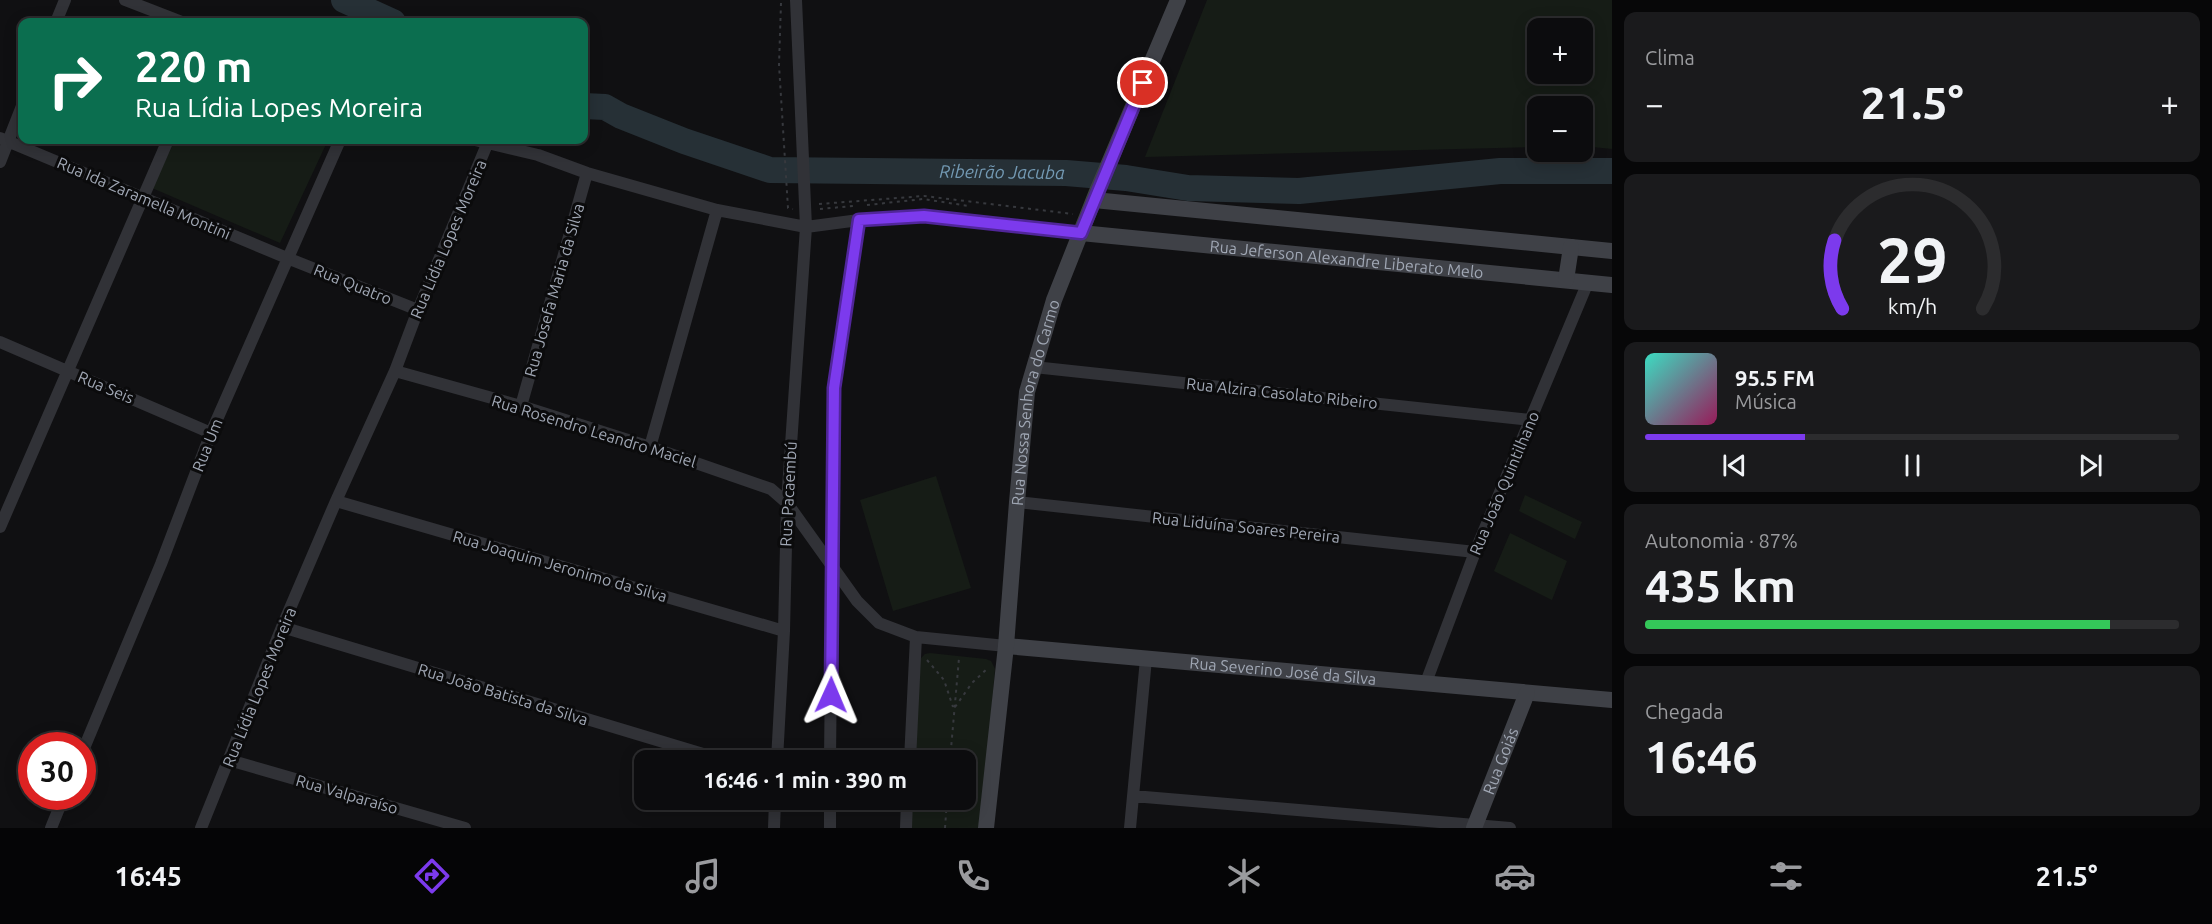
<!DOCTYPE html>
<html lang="pt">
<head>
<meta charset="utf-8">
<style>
	body { margin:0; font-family:Ubuntu,sans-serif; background:#1a1a1c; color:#f1f3f6; height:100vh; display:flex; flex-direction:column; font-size:22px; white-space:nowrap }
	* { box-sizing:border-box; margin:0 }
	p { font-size:20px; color:#9a9b9e }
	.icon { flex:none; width:33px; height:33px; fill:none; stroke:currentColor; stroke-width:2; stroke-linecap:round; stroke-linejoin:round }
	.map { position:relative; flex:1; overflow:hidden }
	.sheet { display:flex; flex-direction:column; gap:12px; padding:12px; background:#070708; width:600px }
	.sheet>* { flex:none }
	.guide { position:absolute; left:18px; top:18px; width:570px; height:126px; border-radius:12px; box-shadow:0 3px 15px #0003,0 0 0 2px #2c2c2e; background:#0b6e4f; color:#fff; overflow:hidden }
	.buttons { position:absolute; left:1527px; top:18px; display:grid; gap:12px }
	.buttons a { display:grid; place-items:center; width:66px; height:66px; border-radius:12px; background:#0c0c0e; box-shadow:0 3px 15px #0003,0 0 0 2px #2c2c2e; font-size:30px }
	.speed { position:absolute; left:18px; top:732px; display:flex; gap:12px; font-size:30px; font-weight:700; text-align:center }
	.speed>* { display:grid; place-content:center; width:78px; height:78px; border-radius:50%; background:#0c0c0e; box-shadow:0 3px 15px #0003,0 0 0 2px #2c2c2e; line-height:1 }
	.speed .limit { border:9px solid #d22; background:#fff; color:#111 }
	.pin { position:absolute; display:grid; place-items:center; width:51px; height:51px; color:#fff; margin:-26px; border:3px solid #fff; border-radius:50%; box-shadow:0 2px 6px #0007 }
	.me { position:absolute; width:66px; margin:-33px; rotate:1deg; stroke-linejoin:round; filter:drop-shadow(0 0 4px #0008) }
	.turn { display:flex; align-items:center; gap:21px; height:126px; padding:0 18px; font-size:27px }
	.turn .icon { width:78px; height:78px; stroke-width:2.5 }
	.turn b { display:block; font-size:42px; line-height:51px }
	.big { font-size:45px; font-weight:600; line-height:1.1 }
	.sheet .tile { flex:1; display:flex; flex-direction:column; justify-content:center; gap:9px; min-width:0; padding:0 21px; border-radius:12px; background:#1a1a1c }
	.sheet .dial { align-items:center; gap:0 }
	.dial svg { height:156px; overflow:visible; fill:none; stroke:#2c2c2e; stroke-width:7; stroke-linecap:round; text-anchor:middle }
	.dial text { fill:#f1f3f6; stroke:none }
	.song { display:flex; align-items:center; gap:18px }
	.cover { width:72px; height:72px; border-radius:9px; background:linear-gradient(135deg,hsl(170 70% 55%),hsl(330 70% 35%)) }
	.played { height:6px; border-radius:3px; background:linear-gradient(90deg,#7c3aed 30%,#2c2c2e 30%) }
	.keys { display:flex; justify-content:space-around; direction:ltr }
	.heat { display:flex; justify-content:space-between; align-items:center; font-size:33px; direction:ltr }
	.charge { height:9px; border-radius:4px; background:linear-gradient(90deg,#34c759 87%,#2c2c2e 0) }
	.trip { position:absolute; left:634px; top:750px; width:342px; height:60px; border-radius:12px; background:#0c0c0e; box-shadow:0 3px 15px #0003,0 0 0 2px #2c2c2e; font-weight:600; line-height:60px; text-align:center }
	.menu { display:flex; height:96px; justify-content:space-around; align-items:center; background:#050506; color:#9a9b9e }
	.menu .icon { width:42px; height:42px }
	.menu .current { color:#7c3aed }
	.menu b { font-size:27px; color:#f1f3f6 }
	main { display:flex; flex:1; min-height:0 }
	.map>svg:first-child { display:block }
	.green { fill:#161c16; fill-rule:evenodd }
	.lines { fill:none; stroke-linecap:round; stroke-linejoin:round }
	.river { stroke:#263036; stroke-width:26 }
	.path { stroke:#37393e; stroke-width:2; stroke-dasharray:3 4.5; stroke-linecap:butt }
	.street { stroke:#313237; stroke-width:12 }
	.secondary { stroke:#3f4147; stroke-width:16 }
	.route-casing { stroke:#51269a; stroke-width:15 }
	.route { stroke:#7c3aed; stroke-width:10 }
	.labels { text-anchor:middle; stroke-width:6; stroke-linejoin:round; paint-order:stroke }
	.street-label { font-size:16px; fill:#a0a7b4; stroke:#0b0b0c }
	.water-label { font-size:18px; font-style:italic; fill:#7399b3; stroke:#0b0b0c }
</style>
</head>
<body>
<main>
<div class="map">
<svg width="1612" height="828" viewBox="0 0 1612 828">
	<rect width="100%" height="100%" fill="#101012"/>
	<path class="green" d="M1207,0H1612V149L1583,146L1582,106H1538L1537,147L1145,157ZM1538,28H1582V74H1538Z
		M175,140H328L280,243L152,188Z
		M936,476L971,588L893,611L860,500Z
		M1525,495L1582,522L1575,539L1519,511Z
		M1510,533L1567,561L1552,600L1494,571Z
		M930,653L986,659L991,661L995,669L981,828H911L913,800H966V760H914L920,659L925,654Z"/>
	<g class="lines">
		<g class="river">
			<path d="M344,0L393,22"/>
			<path id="s1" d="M584,106L605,107L621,116L684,141L770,170L1066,173L1126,178L1188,188L1299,191L1500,171H1612"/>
		</g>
		<path class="path" d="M781,3L779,65L788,208L793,209
			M819,204L924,196L1073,214
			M867,205L923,199L969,206
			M820,209L853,206
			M927,660L944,680L953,707
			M955,707L972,683L988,668
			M950,760L959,658
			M945,828L947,800"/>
		<path class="street" d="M125,0L182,22
			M56,22L65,0
			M0,138L287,258L418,310
			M475,140L538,155L587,173L717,210L806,227L859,220L924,216L1081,233
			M0,162L22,106
			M0,342L211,433
			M1034,367L1530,420
			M395,371L521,406L650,447L771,489L787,503L857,601L879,623L916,637L1006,646
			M521,406L587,173
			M650,447L717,210
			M336,501L784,631
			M1017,502L1475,552
			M0,527L168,140
			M282,627L723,760
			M1425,685L1475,552L1588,282
			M82,753L161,564L211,433L340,140
			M229,760L465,828
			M777,760L784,631L787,503L806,227L796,0
			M830,760L834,388L859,220
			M910,760L916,637
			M1133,796L1510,828
			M51,828L64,796
			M201,828L282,627L336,501L395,371L418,310L488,142
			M774,828L775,800
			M830,828V800
			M906,828L907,800
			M1130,828L1146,659"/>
		<g class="secondary">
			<path d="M1094,200L1612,251"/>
			<path id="s2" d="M1081,233L1612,285"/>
			<path d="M1566,280L1571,247"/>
			<path id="s3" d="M1006,646L1612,700"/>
			<path id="s4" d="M986,828L1006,646L1017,502L1027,392L1054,300L1098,189L1178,0"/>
			<path id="s5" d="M1474,828L1527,693"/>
		</g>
	</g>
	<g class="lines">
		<g class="route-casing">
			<path id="route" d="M831,695L834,388L859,220L924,216L1081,233L1143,83"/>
		</g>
		<use href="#route" class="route"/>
	</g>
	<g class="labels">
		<g class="street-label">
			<text transform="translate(144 198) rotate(23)" y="6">Rua Ida Zaramella Montini</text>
			<text transform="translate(448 239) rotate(-67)" y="6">Rua Lídia Lopes Moreira</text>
			<text dy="6" stroke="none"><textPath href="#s2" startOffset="267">Rua Jeferson Alexandre Liberato Melo</textPath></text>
			<text transform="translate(353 284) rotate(22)" y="6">Rua Quatro</text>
			<text transform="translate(554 290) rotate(-74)" y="6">Rua Josefa Maria da Silva</text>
			<text transform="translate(106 387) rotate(23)" y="6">Rua Seis</text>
			<text transform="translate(1282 393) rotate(6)" y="6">Rua Alzira Casolato Ribeiro</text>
			<text dy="6" stroke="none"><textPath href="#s4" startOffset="429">Rua Nossa Senhora do Carmo</textPath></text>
			<text transform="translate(594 431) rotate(17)" y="6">Rua Rosendro Leandro Maciel</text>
			<text transform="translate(207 445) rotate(-68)" y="6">Rua Um</text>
			<text transform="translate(1504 483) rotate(-67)" y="6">Rua João Quintilhano</text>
			<text transform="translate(788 494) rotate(-87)" y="6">Rua Pacaembú</text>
			<text transform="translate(1246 527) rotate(6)" y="6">Rua Liduína Soares Pereira</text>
			<text transform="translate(560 566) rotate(16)" y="6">Rua Joaquim Jeronimo da Silva</text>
			<text dy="6" stroke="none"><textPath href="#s3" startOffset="278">Rua Severino José da Silva</textPath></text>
			<text transform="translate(259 687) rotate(-68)" y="6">Rua Lídia Lopes Moreira</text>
			<text transform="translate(503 694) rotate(17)" y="6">Rua João Batista da Silva</text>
			<text dy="6" stroke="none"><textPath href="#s5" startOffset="72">Rua Goiás</textPath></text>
			<text transform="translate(347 794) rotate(16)" y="6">Rua Valparaíso</text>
		</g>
		<g class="water-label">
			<text dy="6" stroke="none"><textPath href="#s1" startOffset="430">Ribeirão Jacuba</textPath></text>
		</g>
	</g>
</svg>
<div class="buttons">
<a>+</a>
<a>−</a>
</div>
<div class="speed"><div class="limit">30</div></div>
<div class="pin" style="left:1143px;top:83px;background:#d93025"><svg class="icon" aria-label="arrive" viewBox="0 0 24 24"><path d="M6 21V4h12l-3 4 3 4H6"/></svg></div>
<svg class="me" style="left:831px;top:695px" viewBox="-20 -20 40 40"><path d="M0-17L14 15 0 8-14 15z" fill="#7c3aed" stroke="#fff" stroke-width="4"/></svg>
<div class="trip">16:46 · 1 min · 390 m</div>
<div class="guide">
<div class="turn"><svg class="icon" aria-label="right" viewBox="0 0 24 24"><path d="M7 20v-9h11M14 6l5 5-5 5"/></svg><div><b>220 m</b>Rua Lídia Lopes Moreira</div></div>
</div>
</div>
<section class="sheet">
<div class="tile"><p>Clima</p>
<div class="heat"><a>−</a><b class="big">21.5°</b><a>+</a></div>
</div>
<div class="tile dial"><svg viewBox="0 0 100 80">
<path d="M14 69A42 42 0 1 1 86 69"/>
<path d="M14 69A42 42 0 0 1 10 34" stroke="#7c3aed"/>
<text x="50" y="56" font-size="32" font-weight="700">29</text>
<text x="50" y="72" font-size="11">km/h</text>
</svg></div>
<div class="tile">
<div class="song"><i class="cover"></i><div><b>95.5 FM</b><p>Música</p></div></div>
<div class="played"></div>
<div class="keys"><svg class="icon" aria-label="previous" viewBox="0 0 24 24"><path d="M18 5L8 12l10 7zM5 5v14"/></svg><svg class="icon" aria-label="pause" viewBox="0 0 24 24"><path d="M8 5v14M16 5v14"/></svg><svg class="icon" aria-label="next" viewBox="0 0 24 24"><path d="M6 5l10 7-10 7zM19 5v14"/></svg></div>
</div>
<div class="tile"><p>Autonomia · 87%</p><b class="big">435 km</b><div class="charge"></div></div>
<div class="tile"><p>Chegada</p><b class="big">16:46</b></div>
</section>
</main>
<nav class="menu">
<b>16:45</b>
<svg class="icon current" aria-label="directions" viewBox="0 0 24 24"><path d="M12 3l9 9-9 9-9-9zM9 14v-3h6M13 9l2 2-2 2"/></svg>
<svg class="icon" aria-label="music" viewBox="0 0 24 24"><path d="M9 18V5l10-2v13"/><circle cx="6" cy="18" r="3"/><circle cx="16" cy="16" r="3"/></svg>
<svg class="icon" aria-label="phone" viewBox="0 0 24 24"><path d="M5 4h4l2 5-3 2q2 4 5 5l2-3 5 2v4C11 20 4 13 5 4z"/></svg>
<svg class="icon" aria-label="climate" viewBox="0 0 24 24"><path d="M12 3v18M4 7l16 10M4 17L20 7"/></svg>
<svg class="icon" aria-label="car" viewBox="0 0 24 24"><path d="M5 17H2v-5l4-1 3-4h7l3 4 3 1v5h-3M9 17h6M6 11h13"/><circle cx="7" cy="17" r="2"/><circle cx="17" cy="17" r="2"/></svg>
<svg class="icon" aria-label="filters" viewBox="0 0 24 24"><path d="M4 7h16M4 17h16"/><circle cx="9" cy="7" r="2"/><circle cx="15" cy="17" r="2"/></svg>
<b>21.5°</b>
</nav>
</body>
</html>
